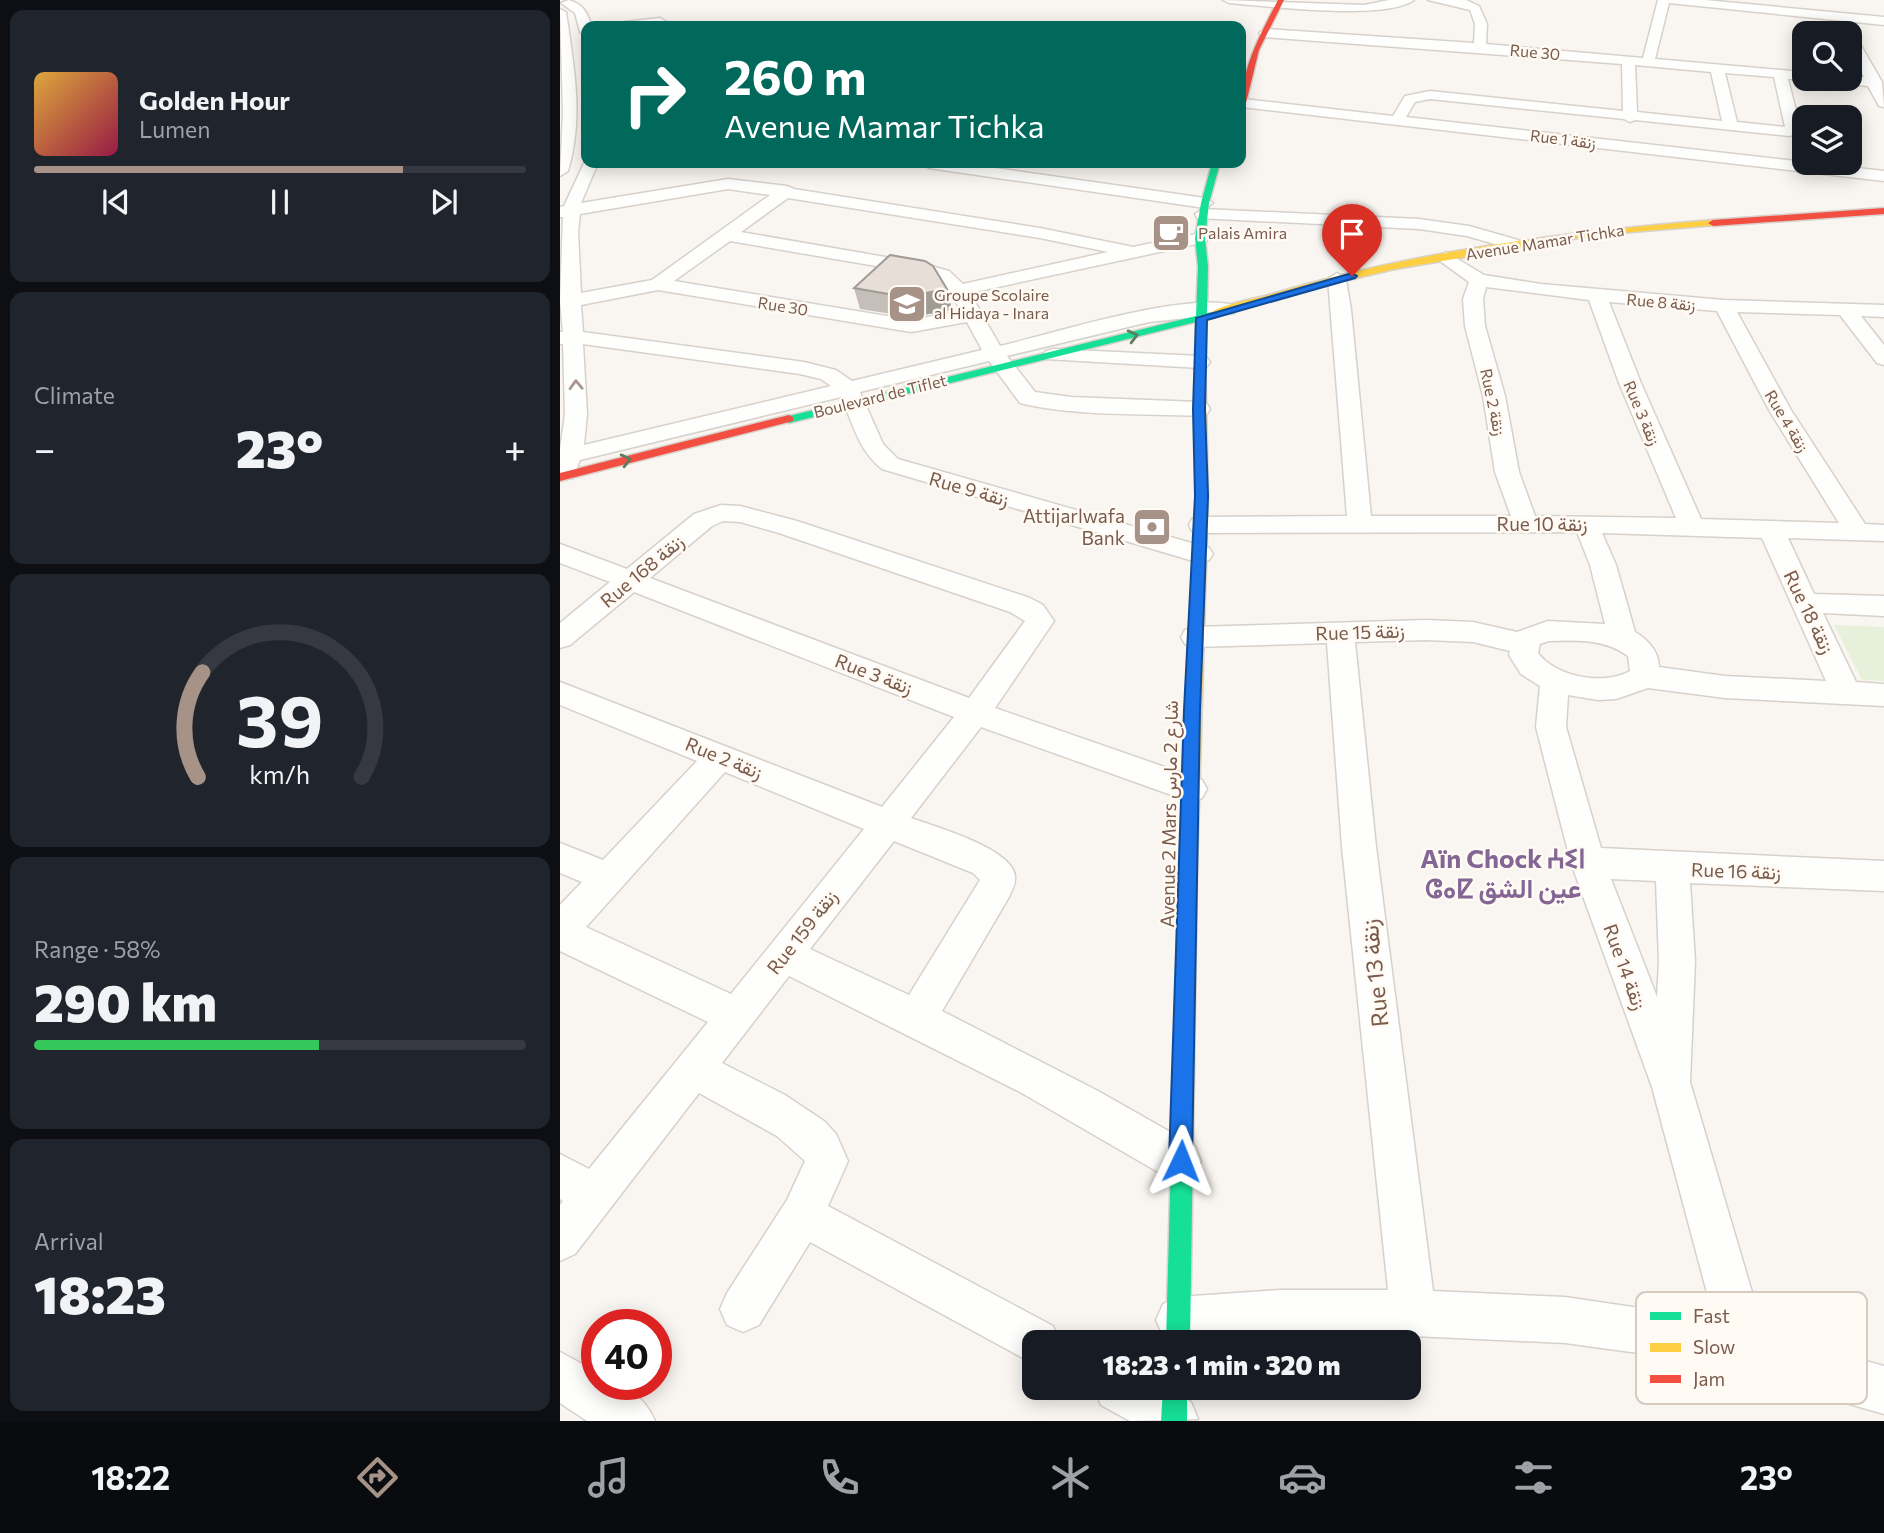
<!DOCTYPE html>
<html lang="en">
<head>
<meta charset="utf-8">
<style>
	body { margin:0; font-family:Commissioner,Vazirmatn,"Noto Sans Tifinagh",sans-serif; background:#20242c; color:#f1f3f6; height:100vh; display:flex; flex-direction:column; font-size:26px; white-space:nowrap }
	* { box-sizing:border-box; margin:0 }
	p { font-size:23px; color:#9ea1a6 }
	.icon { flex:none; width:38px; height:38px; fill:none; stroke:currentColor; stroke-width:2; stroke-linecap:round; stroke-linejoin:round }
	.map { position:relative; flex:1; overflow:hidden }
	.details { display:flex; flex-direction:column; gap:10px; padding:10px; background:#0d0f14; width:560px }
	.details>* { flex:none }
	.banner { position:absolute; left:21px; top:21px; width:665px; height:147px; border-radius:14px; box-shadow:0 4px 18px #0003; background:#00695c; color:#fff; overflow:hidden }
	.fabs { position:absolute; left:1232px; top:21px; display:grid; gap:14px }
	.fabs a { display:grid; place-items:center; width:70px; height:70px; border-radius:14px; background:#171b24; box-shadow:0 4px 18px #0003; font-size:35px }
	.speed { position:absolute; left:21px; top:1309px; display:flex; gap:14px; font-size:35px; font-weight:700; text-align:center }
	.speed>* { display:grid; place-content:center; width:91px; height:91px; border-radius:50%; background:#171b24; box-shadow:0 4px 18px #0003; line-height:1 }
	.speed .limit { border:10px solid #d22; background:#fff; color:#111 }
	.pin { position:absolute; display:grid; place-items:center; width:60px; height:60px; color:#fff; margin:-72px -30px; border-radius:50% 50% 50% 0; rotate:-45deg; box-shadow:0 0 7px #0007 }
	.pin .icon { rotate:45deg }
	.me { position:absolute; width:77px; margin:-38px; rotate:2deg; stroke-linejoin:round; filter:drop-shadow(0 0 5px #0008) }
	.turn { display:flex; align-items:center; gap:24px; height:147px; padding:0 28px; font-size:32px }
	.turn .icon { width:91px; height:91px; stroke-width:2.5 }
	.turn b { display:block; font-size:49px; line-height:60px }
	.big { font-size:52px; font-weight:800; line-height:1.1 }
	.details .card { flex:1; display:flex; flex-direction:column; justify-content:center; gap:10px; min-width:0; padding:0 24px; border-radius:14px; background:#20242c }
	.details .dial { align-items:center; gap:0 }
	.dial svg { height:182px; overflow:visible; fill:none; stroke:#363941; stroke-width:7; stroke-linecap:round; text-anchor:middle }
	.dial text { fill:#f1f3f6; stroke:none }
	.song { display:flex; align-items:center; gap:21px }
	.cover { width:84px; height:84px; border-radius:10px; background:linear-gradient(135deg,hsl(40 70% 55%),hsl(340 70% 35%)) }
	.played { height:7px; border-radius:4px; background:linear-gradient(90deg,#a69286 75%,#363941 75%) }
	.keys { display:flex; justify-content:space-around; direction:ltr }
	.heat { display:flex; justify-content:space-between; align-items:center; font-size:38px; direction:ltr }
	.charge { height:10px; border-radius:5px; background:linear-gradient(90deg,#34c759 58%,#363941 0) }
	.trip { position:absolute; left:462px; top:1330px; width:399px; height:70px; border-radius:14px; background:#171b24; box-shadow:0 4px 18px #0003; font-weight:800; line-height:70px; text-align:center }
	.dock { display:flex; height:112px; justify-content:space-around; align-items:center; background:#090b0e; color:#9ea1a6 }
	.dock .icon { width:49px; height:49px }
	.dock .on { color:#a69286 }
	.dock b { font-size:32px; color:#f1f3f6 }
	main { display:flex; flex:1; min-height:0 }
	.map>svg:first-child { display:block }
	.green { fill:#e7f0db }
	.lines { fill:none; stroke-linecap:round; stroke-linejoin:round }
	.street-casing { stroke:#d7d1cb; stroke-width:3 }
	.fast-casing { stroke:#d9d2cb; stroke-width:3 }
	.slow-casing { stroke:#d9d2cb; stroke-width:3 }
	.jam-casing { stroke:#d9d2cb; stroke-width:3 }
	.street { fill:#fefefd; fill-rule:evenodd }
	.fast { fill:#16e098; fill-rule:evenodd }
	.slow { fill:#ffcf43; fill-rule:evenodd }
	.jam { fill:#f24e42; fill-rule:evenodd }
	.wall { fill:#c6bfb9 }
	.shaded-wall { fill:#a19b96 }
	.building { fill:#e6ded7; stroke:#a19b96; stroke-width:2 }
	.oneway { stroke:#617d60 }
	.oneway2 { stroke:#a8958b }
	.route { fill:#1a73e8; stroke:#114b97; stroke-width:2 }
	.labels { text-anchor:middle; stroke-width:5; stroke-linejoin:round; paint-order:stroke }
	.far-street-label { font-size:16px; fill:#7a5c4d; stroke:#fffaf3 }
	.far-poi-label { font-size:16px; fill:#7a5c4d; stroke:#fffaf3; text-anchor:start }
	.street-label { font-size:19px; fill:#7a5c4d; stroke:#fffaf3 }
	.poi-label { font-size:19px; fill:#7a5c4d; stroke:#fffaf3; text-anchor:end }
	.near-street-label { font-size:23px; fill:#7a5c4d; stroke:#fffaf3 }
	.district-label { font-size:26px; font-weight:bold; fill:#846695; stroke:#fffaf3 }
	.key { fill:#fffaf3; stroke:#d7cbc1; stroke-width:2 }
	.key-label { font-size:19px; fill:#7a5c4d }
</style>
</head>
<body>
<main>
<section class="details">
<div class="card">
<div class="song"><i class="cover"></i><div><b>Golden Hour</b><p>Lumen</p></div></div>
<div class="played"></div>
<div class="keys"><svg class="icon" aria-label="previous" viewBox="0 0 24 24"><path d="M18 5L8 12l10 7zM5 5v14"/></svg><svg class="icon" aria-label="pause" viewBox="0 0 24 24"><path d="M8 5v14M16 5v14"/></svg><svg class="icon" aria-label="next" viewBox="0 0 24 24"><path d="M6 5l10 7-10 7zM19 5v14"/></svg></div>
</div>
<div class="card"><p>Climate</p>
<div class="heat"><a>−</a><b class="big">23°</b><a>+</a></div>
</div>
<div class="card dial"><svg viewBox="0 0 100 80">
<path d="M14 69A42 42 0 1 1 86 69"/>
<path d="M14 69A42 42 0 0 1 16 23" stroke="#a69286"/>
<text x="50" y="56" font-size="32" font-weight="700">39</text>
<text x="50" y="72" font-size="11">km/h</text>
</svg></div>
<div class="card"><p>Range · 58%</p><b class="big">290 km</b><div class="charge"></div></div>
<div class="card"><p>Arrival</p><b class="big">18:23</b></div>
</section>
<div class="map">
<svg width="1324" height="1421" viewBox="0 0 1324 1421">
	<rect width="100%" height="100%" fill="#f9f5f0"/>
	<path class="green" d="M1274,625L1324,627V681L1302,680Z"/>
	<g class="lines">
		<g class="street-casing">
			<path id="street" d="M9,0C22,4 28,12 31,26H26V36L20,32L15,13L1,3Z
				M663,0L804,5L829,0H854C825,21 707,6 669,3Z
				M868,0H906L919,6L927,24L926,44L1083,58L1098,0H1145L1324,17V25L1109,3L1095,59L1244,72V79H1249H1228L1240,126L1234,135L1229,136L1075,120L1070,122L1064,119L870,99L855,102L846,117L1324,171V181L681,107L683,99L833,116L845,96L870,91L1063,111L1062,64L705,37L699,33L705,29L914,43L915,24L910,10ZM1075,65L1151,72L1162,121L1077,112ZM1165,73L1214,77L1225,127L1177,122Z
				M0,9L6,12C14,66 24,118 8,171L0,176L3,113Z
				M100,18L113,26H58L64,22Z
				M1290,33L1296,37L1322,82L1324,107L1319,106L1308,86L1274,83L1267,79L1304,77L1290,49Z
				M26,159V163H38L21,203L168,179L227,186L234,189L480,228L573,247L640,233L646,234L649,238L646,242L410,293L440,346C495,333 623,292 674,305L677,309L674,313L589,322L447,356L475,392L511,397L639,402L647,404L650,409L647,414L639,416C580,413 518,417 460,403L429,361L300,392L323,444L338,459L649,548L653,554L649,560L640,563L322,469C298,450 293,423 281,397L20,460L13,478L0,479V449L5,414L3,344H0V332H3L0,301L3,217H0V207L4,206ZM168,189L210,195L92,280L21,293L18,232L20,214ZM228,198L480,238L548,252L403,284L389,271L360,263L181,232ZM170,241L357,273C380,280 390,290 401,311L351,320L114,281ZM98,290L351,332L407,322L422,350L292,381L276,370L244,362L23,332L21,305ZM23,344L240,374L261,379L271,386L24,445L27,414Z
				M361,163H400L645,198L653,203L645,208L369,168Z
				M643,209L859,219L909,226L958,240L961,244L952,249L907,236L859,229L637,218L635,214Z
				M886,252L924,275L981,284L1164,300L1324,305V317L1301,316L1324,345V365L1317,363L1280,315L1177,312L1231,410L1305,524L1324,525V541L1228,538L1254,594L1324,596V616L1263,613L1296,682L1324,684V706L1165,698L1088,688L1056,699L1038,700L1008,695L1006,727L1041,848L1324,861V891L1130,883L1135,961L1130,1082L1204,1333L1324,1366V1414L1144,1362L1005,1343L853,1336H719L618,1342L603,1336L596,1320L603,1304L619,1297L719,1290H828L782,847L767,643L635,647L625,644L621,637L625,630L635,627L866,620L913,622L957,632L988,621L1045,624L1030,565L1017,532L641,533L632,531L629,525L632,519L641,517L787,516L768,279L777,273L786,279L791,310L811,516H951L935,472L923,396L905,326L903,299L909,282L880,261L877,257ZM926,287L1029,300L1059,383L1116,518L975,516L959,472L945,396L925,326L923,299ZM1049,302L1157,311L1209,410L1279,523L1141,519L1081,383ZM1042,533L1202,538L1266,681L1165,676L1099,667C1099,651 1087,639 1075,632L1056,565ZM866,640L913,642L950,651L949,655L961,674L980,686L976,727L1011,863L1092,1087L1154,1319L1005,1297L873,1291L816,847L795,642ZM989,641C1017,640 1045,639 1068,656L1070,671C1044,686 996,677 978,653L980,644ZM1051,879L1096,881L1099,961L1097,997Z
				M493,349L640,356L647,358L650,362L647,366L640,368L486,359L483,355L486,351Z
				M161,505L180,506L237,521L470,598L483,605L494,621L435,708L642,780L647,789L642,798L631,802L421,727L351,818C375,827 452,848 455,876C456,884 452,890 449,897L382,1011L538,1091L635,1146L641,1161L635,1176L620,1182L605,1176L460,1092L229,976L162,1063L225,1095L264,1121L276,1134L288,1161L268,1206L493,1326L500,1342H474V1364L250,1242L199,1325L183,1332L167,1325L160,1309L167,1293L227,1200L245,1161L217,1136L139,1093L15,1254L0,1261V1205L3,1201L0,1199V1154L29,1169L148,1022L0,951V905L22,882L0,873V843L43,860L137,761L0,705V682L322,807L394,717L74,592L10,645L0,648V623L50,582L0,563V544L67,569L134,514ZM163,521L180,522L219,533L450,612L465,621L409,698L90,578L152,526ZM165,772L304,829L171,994L26,927ZM334,841L413,873L420,880L349,995L250,949Z
				M0,1352L37,1372V1384C65,1384 84,1395 95,1421H27L0,1403Z
				M534,1388H605L631,1402L638,1419L570,1421L541,1405Z"/>
		</g>
		<g class="fast-casing">
			<path id="fast" d="M652,163H660L649,203L645,238L648,267L647,313L652,312L657,315L646,319L644,358L635,356L636,322L229,423L223,419L225,417L636,316L638,267L635,238L641,203Z
				M628,861L634,863L637,869L630,1342H606L619,869L622,863Z
				M603,1388H627V1421H601Z"/>
		</g>
		<g class="slow-casing">
			<path id="slow" d="M1153,220L1158,223L1156,225L1036,235L835,269L745,290L652,318L647,315C663,303 693,300 712,294C855,251 1005,232 1153,220Z
				M640,353L645,356L648,496L637,869L634,875L628,877L622,875L619,869L636,496L635,356Z"/>
		</g>
		<g class="jam-casing">
			<path id="jam" d="M718,0H724L699,50L685,107L681,109C681,69 700,35 718,0Z
				M1324,208V214L1153,226L1148,223L1153,220Z
				M229,415L233,417V421L0,481V473Z"/>
		</g>
		<use href="#street" class="street"/>
		<use href="#fast" class="fast"/>
		<use href="#slow" class="slow"/>
		<use href="#jam" class="jam"/>
	</g>
	<path class="wall" d="M365,261L392,310L351,317L300,309L294,288Z"/>
	<path class="shaded-wall" d="M387,289L392,310L351,317L345,297Z"/>
	<path class="building" d="M330,255L365,261L373,266L387,289L345,297L294,288Z"/>
	<defs><path id="oneway-chevron" d="M-2-3.5L2.5 0L-2 3.5" fill="none" stroke-width="1.6" stroke-linecap="round" stroke-linejoin="round" transform="scale(1.75)"/></defs>
	<g class="oneway">
		<use href="#oneway-chevron" transform="translate(573 336) rotate(-14)"/>
		<use href="#oneway-chevron" transform="translate(66 460) rotate(-14)"/>
	</g>
	<use class="oneway2" href="#oneway-chevron" transform="translate(16 385) rotate(-92)"/>
	<path class="route" d="M792,273L797,276L795,278L647,320L645,409L648,496L640,710L632,1161L628,1169L621,1172L613,1169L609,1161L624,710L635,496L633,409L636,318Z"/>
	<defs>
		<g id="cafe-square" transform="scale(2.0125)"><rect x="-9" y="-9" width="18" height="18" rx="4" fill="#a69286" stroke="#fffaf3"/><path d="M-5.5-4.5H6V0H3Q3 3.5 0 3.5H-2.5Q-5.5 3.5-5.5 0ZM3-3.2v2h1.7v-2ZM-6 4.5H4V6H-6Z" fill="#fff"/></g>
		<g id="school-square" transform="scale(2.0125)"><rect x="-9" y="-9" width="18" height="18" rx="4" fill="#a69286" stroke="#fffaf3"/><path d="M0-5L7-2L0 1L-7-2ZM-4 1L0 2.5L4 1V4Q0 6-4 4Z" fill="#fff"/></g>
		<g id="bank-square" transform="scale(2.0125)"><rect x="-9" y="-9" width="18" height="18" rx="4" fill="#a69286" stroke="#fffaf3"/><path d="M-6-4H6V4H-6ZM0-2.3a2.3 2.3 0 1 0 0 4.6a2.3 2.3 0 1 0 0-4.6Z" fill="#fff"/></g>
	</defs>
	<g fill-rule="evenodd">
		<use href="#cafe-square" x="611" y="233"/>
		<use href="#school-square" x="347" y="304"/>
		<use href="#bank-square" x="592" y="527"/>
	</g>
	<g class="labels">
		<g class="far-street-label">
			<text transform="translate(975 52) rotate(5)" y="6">Rue 30</text>
			<text transform="translate(1003 139) rotate(7)" y="6">Rue 1 زنقة</text>
			<text transform="translate(985 242) rotate(-9)" y="6">Avenue Mamar Tichka</text>
			<text transform="translate(1101 302) rotate(5)" y="6">Rue 8 زنقة</text>
			<text transform="translate(223 306) rotate(9)" y="6">Rue 30</text>
			<text transform="translate(320 396) rotate(-14)" y="6">Boulevard de Tiflet</text>
			<text transform="translate(933 402) rotate(78)" y="6">Rue 2 زنقة</text>
			<text transform="translate(1082 413) rotate(67)" y="6">Rue 3 زنقة</text>
			<text transform="translate(1227 421) rotate(59)" y="6">Rue 4 زنقة</text>
		</g>
		<g class="far-poi-label">
			<text x="638" y="239">Palais Amira</text>
			<text x="374" y="301">Groupe Scolaire<tspan x="374" dy="18">al Hidaya - Inara</tspan></text>
		</g>
		<g class="street-label">
			<text transform="translate(409 489) rotate(16)" y="7">Rue 9 زنقة</text>
			<text x="982" y="531">Rue 10 زنقة</text>
			<text transform="translate(82 571) rotate(-40)" y="7">Rue 168 زنقة</text>
			<text transform="translate(1249 612) rotate(64)" y="7">Rue 18 زنقة</text>
			<text transform="translate(800 632) rotate(-2)" y="7">Rue 15 زنقة</text>
			<text transform="translate(314 674) rotate(21)" y="7">Rue 3 زنقة</text>
			<text transform="translate(164 758) rotate(22)" y="7">Rue 2 زنقة</text>
			<text transform="translate(609 814) rotate(-89)" y="7">Avenue 2 Mars شارع 2 مارس</text>
			<text transform="translate(1176 871) rotate(2)" y="7">Rue 16 زنقة</text>
			<text transform="translate(242 932) rotate(-52)" y="7">Rue 159 زنقة</text>
			<text transform="translate(1065 967) rotate(70)" y="7">Rue 14 زنقة</text>
		</g>
		<g class="poi-label">
			<text x="565" y="523">Attijarlwafa<tspan x="565" dy="22">Bank</tspan></text>
		</g>
		<g class="near-street-label">
			<text transform="translate(815 973) rotate(-96)" y="8">Rue 13 زنقة</text>
		</g>
		<g class="district-label">
			<text x="943" y="868">Aïn Chock ⵄⵉⵏ<tspan x="943" dy="30">ⵛⴰⵇ عين الشق</tspan></text>
		</g>
	</g>
	<rect x="1076" y="1292" width="231" height="112" rx="10" class="key"/>
	<rect x="1090" y="1312" width="31" height="8" fill="#16e098"/>
	<rect x="1090" y="1343" width="31" height="9" fill="#ffcf43"/>
	<rect x="1090" y="1375" width="31" height="8" fill="#f24e42"/>
	<g class="key-label">
		<text x="1133" y="1323">Fast</text>
		<text x="1133" y="1354">Slow</text>
		<text x="1133" y="1386">Jam</text>
	</g>
</svg>
<div class="fabs">
<a><svg class="icon" aria-label="search" viewBox="0 0 24 24"><circle cx="10" cy="10" r="6"/><path d="M15 15l6 6"/></svg></a>
<a><svg class="icon" aria-label="layers" viewBox="0 0 24 24"><path d="M12 4l9 5-9 5-9-5zM3 14l9 5 9-5"/></svg></a>
</div>
<div class="speed"><div class="limit">40</div></div>
<div class="pin" style="left:792px;top:276px;background:#d93025"><svg class="icon" aria-label="arrive" viewBox="0 0 24 24"><path d="M6 21V4h12l-3 4 3 4H6"/></svg></div>
<svg class="me" style="left:621px;top:1161px" viewBox="-20 -20 40 40"><path d="M0-17L14 15 0 8-14 15z" fill="#1a73e8" stroke="#fff" stroke-width="4"/></svg>
<div class="trip">18:23 · 1 min · 320 m</div>
<div class="banner">
<div class="turn"><svg class="icon" aria-label="right" viewBox="0 0 24 24"><path d="M7 20v-9h11M14 6l5 5-5 5"/></svg><div><b>260 m</b>Avenue Mamar Tichka</div></div>
</div>
</div>
</main>
<nav class="dock">
<b>18:22</b>
<svg class="icon on" aria-label="directions" viewBox="0 0 24 24"><path d="M12 3l9 9-9 9-9-9zM9 14v-3h6M13 9l2 2-2 2"/></svg>
<svg class="icon" aria-label="music" viewBox="0 0 24 24"><path d="M9 18V5l10-2v13"/><circle cx="6" cy="18" r="3"/><circle cx="16" cy="16" r="3"/></svg>
<svg class="icon" aria-label="phone" viewBox="0 0 24 24"><path d="M5 4h4l2 5-3 2q2 4 5 5l2-3 5 2v4C11 20 4 13 5 4z"/></svg>
<svg class="icon" aria-label="climate" viewBox="0 0 24 24"><path d="M12 3v18M4 7l16 10M4 17L20 7"/></svg>
<svg class="icon" aria-label="car" viewBox="0 0 24 24"><path d="M5 17H2v-5l4-1 3-4h7l3 4 3 1v5h-3M9 17h6M6 11h13"/><circle cx="7" cy="17" r="2"/><circle cx="17" cy="17" r="2"/></svg>
<svg class="icon" aria-label="filters" viewBox="0 0 24 24"><path d="M4 7h16M4 17h16"/><circle cx="9" cy="7" r="2"/><circle cx="15" cy="17" r="2"/></svg>
<b>23°</b>
</nav>
</body>
</html>
